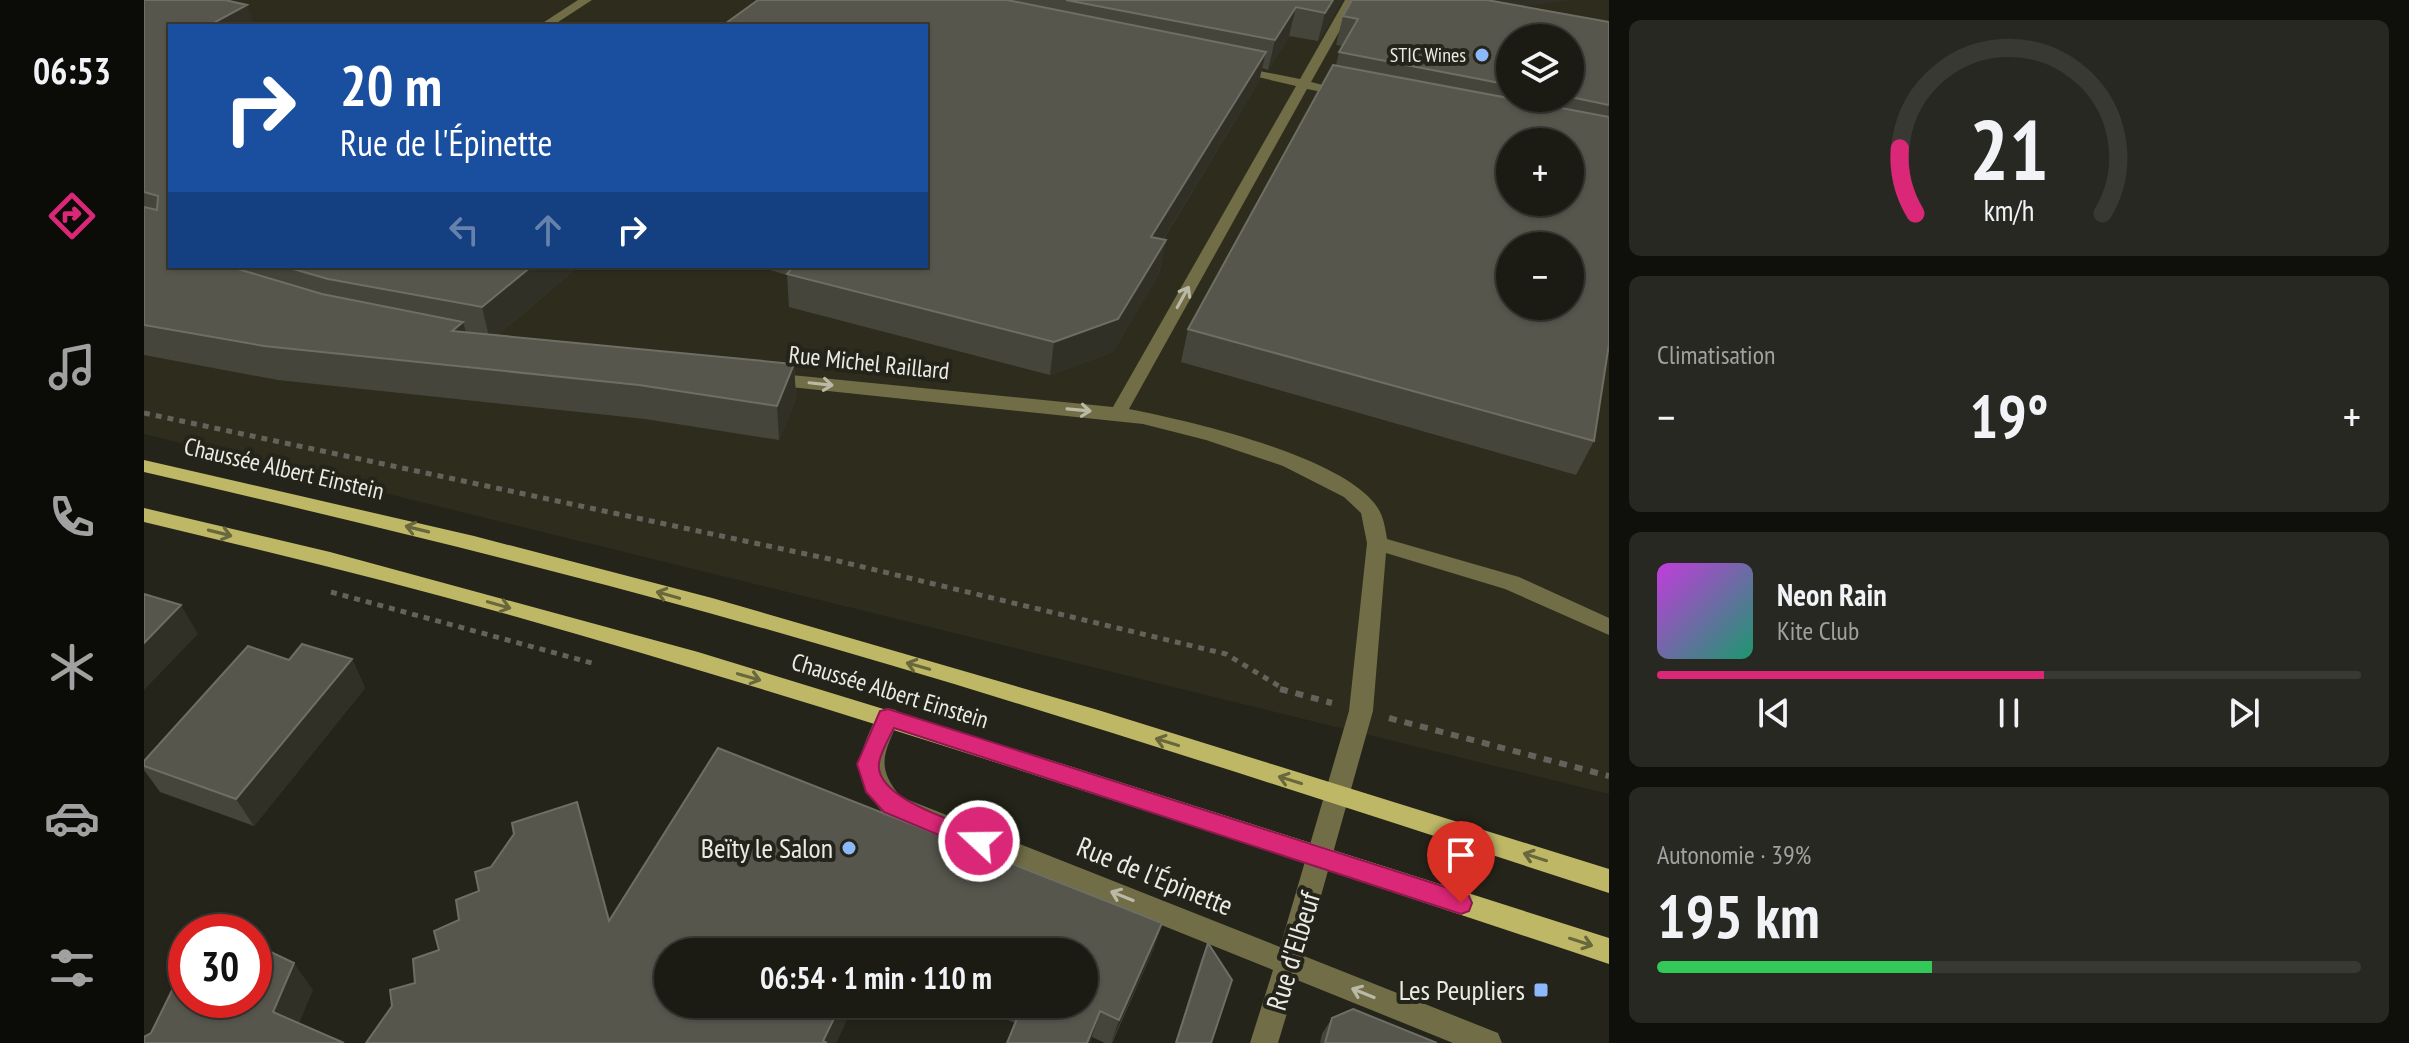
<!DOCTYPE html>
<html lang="fr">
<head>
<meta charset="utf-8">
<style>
	body { margin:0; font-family:"PT Sans Narrow",sans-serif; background:#282822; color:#f1f3f6; height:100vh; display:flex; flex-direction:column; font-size:30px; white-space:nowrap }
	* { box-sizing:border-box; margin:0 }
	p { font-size:26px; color:#a0a1a0 }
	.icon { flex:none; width:44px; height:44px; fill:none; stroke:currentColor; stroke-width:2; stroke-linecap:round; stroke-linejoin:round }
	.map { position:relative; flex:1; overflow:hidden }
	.sheet { display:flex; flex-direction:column; gap:20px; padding:20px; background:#0f0f0b; width:800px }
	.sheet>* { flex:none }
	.banner { position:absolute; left:24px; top:24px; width:760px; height:244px; border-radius:0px; box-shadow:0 2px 6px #0004,0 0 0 2px #393934; background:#1a4fa0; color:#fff; overflow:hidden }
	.controls { position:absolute; left:1352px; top:24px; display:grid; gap:16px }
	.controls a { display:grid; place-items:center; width:88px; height:88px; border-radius:50%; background:#1b1b14; box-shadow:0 2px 6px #0004,0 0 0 2px #393934; font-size:40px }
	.speed { position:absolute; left:24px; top:914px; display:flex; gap:16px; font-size:40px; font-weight:700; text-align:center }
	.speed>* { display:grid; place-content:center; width:104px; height:104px; border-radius:50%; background:#1b1b14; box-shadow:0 2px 6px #0004,0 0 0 2px #393934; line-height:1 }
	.speed .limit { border:12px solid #d22; background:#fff; color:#111 }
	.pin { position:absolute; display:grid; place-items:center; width:68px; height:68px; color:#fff; margin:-82px -34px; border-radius:50% 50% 50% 0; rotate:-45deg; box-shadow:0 0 8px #0007 }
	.pin .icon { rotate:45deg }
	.me { position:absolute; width:88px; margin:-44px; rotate:291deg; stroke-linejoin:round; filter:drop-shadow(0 0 6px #0008) }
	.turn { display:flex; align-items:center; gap:28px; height:168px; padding:0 40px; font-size:36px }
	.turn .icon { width:104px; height:104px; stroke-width:2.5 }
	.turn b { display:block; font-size:56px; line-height:68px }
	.lanes { display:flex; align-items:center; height:76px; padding:0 40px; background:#0003; justify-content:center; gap:40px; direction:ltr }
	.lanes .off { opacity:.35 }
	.big { font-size:60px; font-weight:800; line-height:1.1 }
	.sheet .card { flex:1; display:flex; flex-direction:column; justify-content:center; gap:12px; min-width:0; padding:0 28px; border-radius:12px; background:#282822 }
	.sheet .dial { align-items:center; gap:0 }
	.dial svg { height:208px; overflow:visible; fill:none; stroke:#393934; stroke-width:7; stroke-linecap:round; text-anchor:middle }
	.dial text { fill:#f1f3f6; stroke:none }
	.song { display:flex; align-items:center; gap:24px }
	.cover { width:96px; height:96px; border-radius:12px; background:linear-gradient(135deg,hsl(290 70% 55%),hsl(160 70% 35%)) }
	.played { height:8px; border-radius:4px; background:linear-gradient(90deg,#db2777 55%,#393934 55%) }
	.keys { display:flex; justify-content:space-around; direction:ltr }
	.heat { display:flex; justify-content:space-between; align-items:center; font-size:44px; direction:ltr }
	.charge { height:12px; border-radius:6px; background:linear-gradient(90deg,#34c759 39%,#393934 0) }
	.trip { position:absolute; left:510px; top:938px; width:444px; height:80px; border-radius:40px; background:#1b1b14; box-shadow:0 2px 6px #0004,0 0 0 2px #393934; font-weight:800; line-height:80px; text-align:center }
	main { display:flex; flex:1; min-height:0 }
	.tabs { display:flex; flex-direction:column; width:144px; justify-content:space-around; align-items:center; background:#0b0b08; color:#a0a1a0 }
	.tabs .icon { width:56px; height:56px }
	.tabs .active { color:#db2777 }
	.tabs b { font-size:36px; color:#f1f3f6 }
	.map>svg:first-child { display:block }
	.built { fill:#2e2c1d; fill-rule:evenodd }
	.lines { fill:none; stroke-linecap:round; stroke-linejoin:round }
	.path-far1 { stroke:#63635b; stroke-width:5; stroke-dasharray:6 6; stroke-linecap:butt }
	.path { stroke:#63635b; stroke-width:6; stroke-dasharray:8 8; stroke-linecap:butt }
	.street { fill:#706d47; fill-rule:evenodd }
	.primary { fill:#beb866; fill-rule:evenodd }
	.wall { fill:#45453b; fill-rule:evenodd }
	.shaded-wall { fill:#303026 }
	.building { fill:#56564d; stroke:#6e6e65; stroke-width:2; fill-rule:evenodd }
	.oneway { stroke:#bab9a6 }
	.oneway2 { stroke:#69673c }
	.route { fill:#db2777; stroke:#8e194d; stroke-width:2 }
	.poi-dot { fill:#8cb9fc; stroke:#24241a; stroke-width:3 }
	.labels { text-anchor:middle; stroke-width:8; stroke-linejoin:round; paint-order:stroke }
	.far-poi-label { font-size:20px; fill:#ebebe5; stroke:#24241a; text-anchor:end }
	.street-label { font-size:24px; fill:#ebebe5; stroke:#24241a }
	.near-poi-label { font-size:28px; fill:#ebebe5; stroke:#24241a; text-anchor:end }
	.near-street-label { font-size:28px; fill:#ebebe5; stroke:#24241a }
</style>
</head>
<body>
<main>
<nav class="tabs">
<b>06:53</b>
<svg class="icon active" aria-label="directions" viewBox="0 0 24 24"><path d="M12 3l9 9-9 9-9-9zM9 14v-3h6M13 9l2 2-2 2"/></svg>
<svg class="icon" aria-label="music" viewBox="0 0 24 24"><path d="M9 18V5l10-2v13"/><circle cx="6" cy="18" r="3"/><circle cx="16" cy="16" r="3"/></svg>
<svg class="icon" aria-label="phone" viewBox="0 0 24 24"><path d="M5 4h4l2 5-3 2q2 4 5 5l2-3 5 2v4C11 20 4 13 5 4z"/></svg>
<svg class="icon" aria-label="climate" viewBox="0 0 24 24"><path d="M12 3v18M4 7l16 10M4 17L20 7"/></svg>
<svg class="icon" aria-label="car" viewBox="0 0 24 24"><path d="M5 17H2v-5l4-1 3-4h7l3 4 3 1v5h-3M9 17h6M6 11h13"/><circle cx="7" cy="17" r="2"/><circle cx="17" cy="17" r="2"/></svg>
<svg class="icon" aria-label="filters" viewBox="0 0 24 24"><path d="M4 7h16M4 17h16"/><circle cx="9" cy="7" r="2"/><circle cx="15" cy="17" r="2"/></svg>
</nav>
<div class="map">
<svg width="1465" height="1043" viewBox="0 0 1465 1043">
	<rect width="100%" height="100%" fill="#24241a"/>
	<path class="built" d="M25,0H1465V794L0,434V12ZM26,26H782V266H26ZM1366,38H1426V98H1366ZM1366,142H1426V202H1366ZM1366,246H1426V306H1366Z"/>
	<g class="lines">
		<path class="path-far1" d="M0,413L690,560L1082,654L1143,691
			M187,592L448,663"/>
		<path class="path" d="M1136,689L1188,703
			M1245,718L1465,776"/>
		<path class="street" d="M434,0H448L408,26H394Z
			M1201,0H1213L1167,82L1211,93L1204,97L1163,89L985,409C1046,421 1193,455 1231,504C1239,514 1241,526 1243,539L1375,577L1465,618V635L1361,589L1242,553L1229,711L1160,956L1354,1033L1358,1043H1309L1153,980L1134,1043H1106L1129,970L739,813C706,772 714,754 736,710L744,708L752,710L756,717C741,752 730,766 757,797L1136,947L1205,711L1223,543L1217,513L1200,497L1139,466L1062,440L999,424L627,385L618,379L627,373L969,407L1152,86L1084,70L1090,66L1156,79Z"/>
		<path class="primary" d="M0,460L330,536L568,598L954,710L1465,869V893C1166,796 868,697 565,613C378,561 189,516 0,472Z
			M0,508L186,552L554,652L919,764L1465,938V964C1102,844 740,721 373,617C249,582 125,552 0,522Z"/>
	</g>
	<path class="wall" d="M0,0L26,26V266H435L352,336L650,364L652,398L635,440L501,419L134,380L0,355Z
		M614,0H1198L1174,41L1145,36L1124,70L1118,68L1115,81L1019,240H1022L1015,273L969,352L906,375L645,307L643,275L612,266H782Z
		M1382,7L1465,22V344L1450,441L1432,475L1037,362L1044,329L1192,65L1195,52L1199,46L1192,45L1199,16ZM1366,38H1426V98H1366Z
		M208,659L221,688L110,826L16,792L0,770V761L145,660Z
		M433,802L466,920L1018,923L1009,951L968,1043H961L948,1037L946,1043H863L871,1023L826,1004H940V952H524V1004H710L692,1043L271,983L295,950L335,891L347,867Z
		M1064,943L1067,1043H1031L1057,960Z
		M1188,1018L1293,1043H1176L1178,1034Z"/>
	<path class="shaded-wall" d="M1189,0H1198L1174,41L1181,13Z
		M1299,0H1426L1292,21Z
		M103,5L110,26H64Z
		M1152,7L1145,36L1124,70L1131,40Z
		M1122,52L1115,81L1001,269L1007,237Z
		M1022,240L1015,273L969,352L906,375L910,342Z
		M388,266H435L346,341L338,307Z
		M319,322L329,356L308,331Z
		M650,364L652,398L635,440L633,406Z
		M37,605L54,634L0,690V643Z
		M208,659L221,688L110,826L92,799Z
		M433,802L442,830L473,948L465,921Z
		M1018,923L1009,951L967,1043L975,1020Z
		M150,963L169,990L149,1038L129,1012Z
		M697,1004H710L692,1043H679V1041Z
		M956,1011L946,1043H943Z"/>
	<path class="building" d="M0,0H81L103,5L64,26H26V266H84L178,294L319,322L308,331L650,364L633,406L495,385L120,346L0,325V207L13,210L14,196L0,192Z
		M614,0H863L1122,52L1007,237L1022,240L974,319L910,342L643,274L650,266H782V26H578Z
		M922,0H1189L1181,13L1152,7L1131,40Z
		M1208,0H1343L1465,22V105L1426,97V38H1366V85L1195,52L1214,19L1199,16Z
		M1189,65L1465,117V344L1450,441L1044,329ZM1366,142H1426V202H1366ZM1366,246H1426V306H1366Z
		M139,266H388L338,307L184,279Z
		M0,594L37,605L0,643Z
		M158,644L208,659L92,799L0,766V761L104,646L145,660Z
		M574,748L1018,923L975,1020L956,1011L943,1043H863L879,1004H940V952H524V1004H697L679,1041L683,1043H222L248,1006L246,990L271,983L269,959L295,950L290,931L315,920L312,900L335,891L331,872L347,867L370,834L368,823L433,802L465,921Z
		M62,921L85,932H57Z
		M1064,943L1088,980L1067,1043H1032Z
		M110,944L150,963L129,1012L200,1043H0V1037L7,1033L42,962V1000H110Z
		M1209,1009L1293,1043H1181L1188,1018Z"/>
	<defs><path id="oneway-shaft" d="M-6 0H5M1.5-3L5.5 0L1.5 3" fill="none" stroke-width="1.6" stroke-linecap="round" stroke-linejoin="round" transform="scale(2)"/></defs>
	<g class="oneway">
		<use href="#oneway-shaft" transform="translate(1039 297) rotate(-61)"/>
		<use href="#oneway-shaft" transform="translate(677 384) rotate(6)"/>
		<use href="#oneway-shaft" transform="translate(935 410) rotate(5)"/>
		<use href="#oneway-shaft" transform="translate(978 896) rotate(-158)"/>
		<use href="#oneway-shaft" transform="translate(1219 993) rotate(-158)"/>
	</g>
	<g class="oneway2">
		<use href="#oneway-shaft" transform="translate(273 529) rotate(-166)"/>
		<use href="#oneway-shaft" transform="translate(76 533) rotate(14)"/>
		<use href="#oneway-shaft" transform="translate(524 595) rotate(-164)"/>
		<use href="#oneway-shaft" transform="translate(355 605) rotate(16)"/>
		<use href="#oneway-shaft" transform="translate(774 666) rotate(-164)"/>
		<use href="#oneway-shaft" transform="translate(605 677) rotate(16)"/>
		<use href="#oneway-shaft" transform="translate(1023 742) rotate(-163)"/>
		<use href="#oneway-shaft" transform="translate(1146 780) rotate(-163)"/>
		<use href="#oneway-shaft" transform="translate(1391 857) rotate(-162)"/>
		<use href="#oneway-shaft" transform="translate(1437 942) rotate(18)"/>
	</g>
	<path class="route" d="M744,709L1317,892L1325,896L1328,903L1325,911L1317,914L750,728C745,738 737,751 735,763C730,799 817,823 843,834L847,841L843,849L835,852L740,812L722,792L713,764L736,711Z"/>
	<g class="poi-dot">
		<circle cx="1338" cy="55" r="8"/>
		<circle cx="705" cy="848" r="8"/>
		<rect x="1389" y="982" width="16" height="16" rx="4"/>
	</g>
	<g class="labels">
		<g class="far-poi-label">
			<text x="1322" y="62">STIC Wines</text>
		</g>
		<g class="street-label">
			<text transform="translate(725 363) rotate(6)" y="8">Rue Michel Raillard</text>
			<text transform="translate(140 469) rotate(13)" y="8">Chaussée Albert Einstein</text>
			<text transform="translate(746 691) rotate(17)" y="8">Chaussée Albert Einstein</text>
		</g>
		<g class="near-poi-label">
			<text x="689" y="858">Beïty le Salon</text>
			<text x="1381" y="1000">Les Peupliers</text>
		</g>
		<g class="near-street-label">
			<text transform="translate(1011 876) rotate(22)" y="10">Rue de l'Épinette</text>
			<text transform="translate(1149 951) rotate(-73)" y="10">Rue d'Elbeuf</text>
		</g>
	</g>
</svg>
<div class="controls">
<a><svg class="icon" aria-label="layers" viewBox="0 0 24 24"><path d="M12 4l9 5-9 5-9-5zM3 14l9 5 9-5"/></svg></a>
<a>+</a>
<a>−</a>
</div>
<div class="speed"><div class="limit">30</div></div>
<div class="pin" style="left:1317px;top:903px;background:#d93025"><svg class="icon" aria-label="arrive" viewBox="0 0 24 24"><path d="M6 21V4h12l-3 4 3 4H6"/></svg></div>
<svg class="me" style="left:835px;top:841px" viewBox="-20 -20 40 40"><circle r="17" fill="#db2777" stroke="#fff" stroke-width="3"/><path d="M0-11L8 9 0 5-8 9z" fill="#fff"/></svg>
<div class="trip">06:54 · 1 min · 110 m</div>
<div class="banner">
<div class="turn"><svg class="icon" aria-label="right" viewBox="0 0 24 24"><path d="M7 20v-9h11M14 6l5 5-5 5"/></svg><div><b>20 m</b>Rue de l'Épinette</div></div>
<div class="lanes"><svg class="icon off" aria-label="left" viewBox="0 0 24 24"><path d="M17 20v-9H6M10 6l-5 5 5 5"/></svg><svg class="icon off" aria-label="ahead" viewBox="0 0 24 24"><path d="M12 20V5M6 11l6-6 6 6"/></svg><svg class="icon" aria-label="right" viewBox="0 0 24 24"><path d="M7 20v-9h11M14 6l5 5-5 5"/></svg></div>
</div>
</div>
<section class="sheet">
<div class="card dial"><svg viewBox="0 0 100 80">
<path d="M14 69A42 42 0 1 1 86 69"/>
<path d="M14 69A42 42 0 0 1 8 44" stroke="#db2777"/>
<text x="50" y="56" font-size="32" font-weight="700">21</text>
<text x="50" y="72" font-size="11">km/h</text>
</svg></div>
<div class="card"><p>Climatisation</p>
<div class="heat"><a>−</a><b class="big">19°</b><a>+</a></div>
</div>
<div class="card">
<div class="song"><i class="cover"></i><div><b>Neon Rain</b><p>Kite Club</p></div></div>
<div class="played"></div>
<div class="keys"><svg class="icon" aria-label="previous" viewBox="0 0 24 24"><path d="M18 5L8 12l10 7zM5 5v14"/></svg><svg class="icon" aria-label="pause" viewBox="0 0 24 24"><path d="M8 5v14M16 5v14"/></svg><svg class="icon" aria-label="next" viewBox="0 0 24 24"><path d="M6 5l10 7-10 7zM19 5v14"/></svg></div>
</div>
<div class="card"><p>Autonomie · 39%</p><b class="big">195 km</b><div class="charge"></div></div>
</section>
</main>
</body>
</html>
